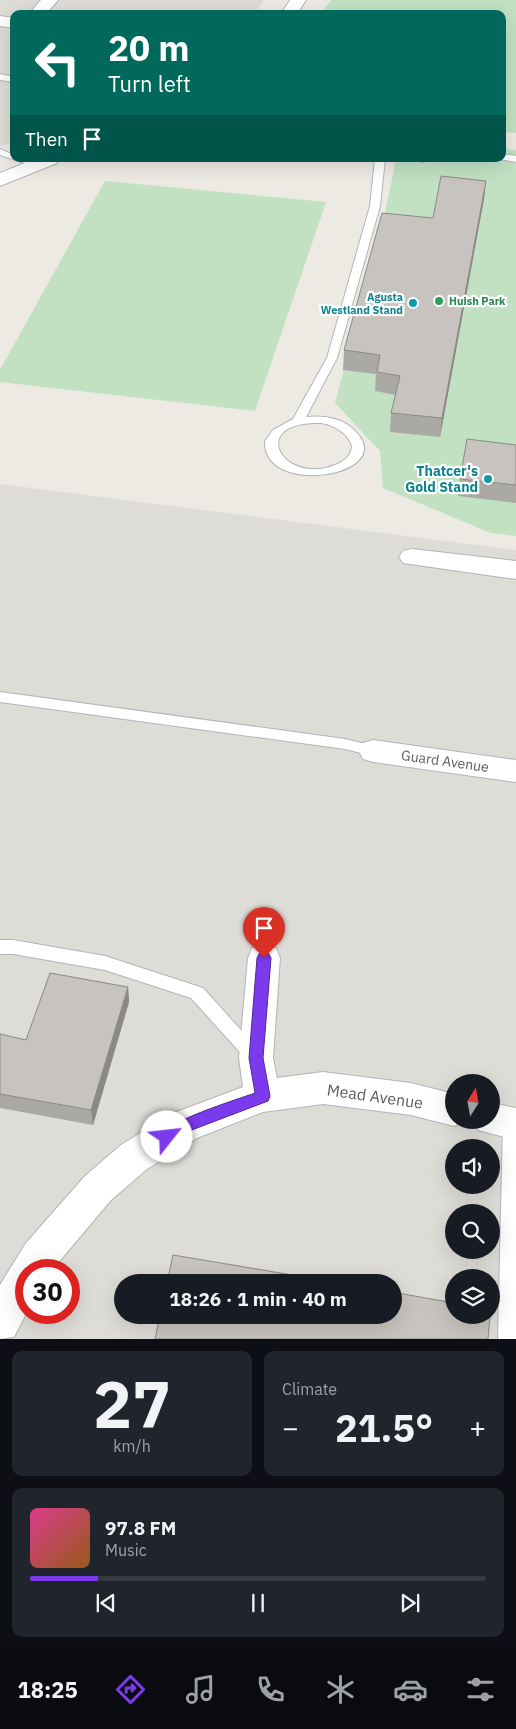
<!DOCTYPE html>
<html lang="en">
<head>
<meta charset="utf-8">
<style>
	body { margin:0; font-family:"IBM Plex Sans",sans-serif; background:#20242c; color:#f1f3f6; height:100vh; display:flex; flex-direction:column; font-size:19px; white-space:nowrap }
	* { box-sizing:border-box; margin:0 }
	p { font-size:16px; color:#9ea1a6 }
	.icon { flex:none; width:28px; height:28px; fill:none; stroke:currentColor; stroke-width:2; stroke-linecap:round; stroke-linejoin:round }
	.map { position:relative; height:1339px; overflow:hidden }
	.drawer { display:flex; flex-direction:column; gap:12px; padding:12px; background:#0d0f14; flex:1 }
	.drawer>* { flex:none }
	.banner { position:absolute; left:10px; top:10px; width:496px; height:152px; border-radius:10px; box-shadow:0 5px 20px #0002; background:#00695c; color:#fff; overflow:hidden }
	.needle { width:32px; rotate:11deg }
	.tools { position:absolute; left:445px; top:1074px; display:grid; gap:10px }
	.tools a { display:grid; place-items:center; width:55px; height:55px; border-radius:50%; background:#171b24; box-shadow:0 5px 20px #0002; font-size:25px }
	.speed { position:absolute; left:15px; top:1259px; display:flex; gap:10px; font-size:25px; font-weight:700; text-align:center }
	.speed>* { display:grid; place-content:center; width:65px; height:65px; border-radius:50%; background:#171b24; box-shadow:0 5px 20px #0002; line-height:1 }
	.speed .limit { border:8px solid #d22; background:#fff; color:#111 }
	.pin { position:absolute; display:grid; place-items:center; width:42px; height:42px; color:#fff; margin:-51px -21px; border-radius:50% 50% 50% 0; rotate:-45deg; box-shadow:0 0 5px #0007 }
	.pin .icon { rotate:45deg }
	.me { position:absolute; width:55px; margin:-28px; rotate:61deg; stroke-linejoin:round; filter:drop-shadow(0 0 4px #0008) }
	.turn { display:flex; align-items:center; gap:18px; height:105px; padding:0 15px; font-size:22px }
	.turn .icon { width:65px; height:65px; stroke-width:2.5 }
	.turn b { display:block; font-size:35px; line-height:42px }
	.then { display:flex; align-items:center; height:48px; padding:0 15px; background:#0003; gap:10px; font-size:19px }
	.big { font-size:38px; font-weight:800; line-height:1.1 }
	.drawer .card { flex:1; display:flex; flex-direction:column; justify-content:center; gap:8px; min-width:0; padding:0 18px; border-radius:10px; background:#20242c }
	.drawer .dial { align-items:center; gap:0 }
	.dial b { font-size:65px; line-height:1 }
	.song { display:flex; align-items:center; gap:15px }
	.cover { width:60px; height:60px; border-radius:8px; background:linear-gradient(135deg,hsl(330 70% 55%),hsl(30 70% 35%)) }
	.played { height:5px; border-radius:2px; background:linear-gradient(90deg,#7c3aed 15%,#363941 15%) }
	.keys { display:flex; justify-content:space-around; direction:ltr }
	.heat { display:flex; justify-content:space-between; align-items:center; font-size:28px; direction:ltr }
	.drawer .tiles { flex:1; display:grid; gap:12px; grid-template-columns:1fr 1fr }
	.card:last-child { grid-column:span 2 }
	.trip { position:absolute; left:114px; top:1274px; width:288px; height:50px; border-radius:25px; background:#171b24; box-shadow:0 5px 20px #0002; font-weight:800; line-height:50px; text-align:center }
	.tab-bar { display:flex; height:80px; justify-content:space-around; align-items:center; background:#090b0e; color:#9ea1a6 }
	.tab-bar .icon { width:35px; height:35px }
	.tab-bar .selected { color:#7c3aed }
	.tab-bar b { font-size:22px; color:#f1f3f6 }
	.map>svg:first-child { display:block }
	.industrial { fill:#dddcd7; fill-rule:evenodd }
	.green { fill:#c1e1c2 }
	.lines { fill:none; stroke-linecap:round; stroke-linejoin:round }
	.service-casing { stroke:#b3b4b8; stroke-width:2 }
	.minor-casing { stroke:#b3b4b8; stroke-width:2 }
	.tertiary-casing { stroke:#b3b4b8; stroke-width:2 }
	.service { fill:#fff; fill-rule:evenodd }
	.minor { fill:#fff; fill-rule:evenodd }
	.tertiary { fill:#fff; fill-rule:evenodd }
	.wall { fill:#aba9a4 }
	.shaded-wall { fill:#8b8986 }
	.building { fill:#c7c4bf; stroke:#8b8986 }
	.route { fill:#7c3aed; stroke:#51269a }
	.leisure-dot { fill:#2e9e5b; stroke:#fff; stroke-width:2 }
	.culture-dot { fill:#0f9aa8; stroke:#fff; stroke-width:2 }
	.labels { text-anchor:middle; stroke-width:4.5; stroke-linejoin:round; paint-order:stroke }
	.far-culture-label { font-size:11px; font-weight:bold; fill:#0d838f; stroke:#fff; text-anchor:end }
	.far-leisure-label { font-size:11px; font-weight:bold; fill:#27864d; stroke:#fff; text-anchor:start }
	.culture-label { font-size:14px; font-weight:bold; fill:#0d838f; stroke:#fff; text-anchor:end }
	.street-label { font-size:14px; fill:#5b5d61; stroke:#fff }
	.near-street-label { font-size:16px; fill:#5b5d61; stroke:#fff }
</style>
</head>
<body>
<div class="map">
<svg width="516" height="1339" viewBox="0 0 516 1339">
	<rect width="100%" height="100%" fill="#eceae2"/>
	<path class="industrial" d="M0,0H264L254,14H14V142L0,146Z
		M0,484L516,550V1339H0ZM454,1082H491V1120H454ZM454,1148H491V1185H454ZM454,1212H491V1250H454ZM26,1270H69V1312H26ZM454,1278H491V1315H454ZM122,1282H392V1315H122Z"/>
	<path class="green" d="M331,0H516V133L503,132L502,14H321Z
		M503,149L516,150V536L491,533L383,488L380,451L335,403L381,232L396,159H502Z
		M105,181L326,202L255,411L0,382V370Z"/>
	<g class="lines">
		<g class="service-casing">
			<path id="service" d="M0,74L14,77V82L0,80Z
				M0,149L14,155V159H28L42,164L37,167L0,155Z
				M502,154L516,156V162L499,159H502Z
				M375,159H385L380,206L337,358L306,417C324,415 344,418 356,432C398,476 262,498 265,441L273,430L293,419L327,358L370,206ZM321,423C334,425 348,433 352,446C351,456 345,461 335,465C282,486 246,421 321,423Z
				M414,159H428L423,162Z
				M0,692L345,739L378,747L380,751L378,755L373,756L345,749L0,702Z
				M0,940H13L105,956L203,988L258,1049L261,1054L258,1059L252,1062L246,1059L191,998L105,970L13,954H0Z
				M512,1116L516,1117V1339H498L503,1124L506,1118Z"/>
		</g>
		<g class="minor-casing">
			<path id="minor" d="M41,0H58L46,14H29Z
				M0,16L14,18V28L0,26Z
				M412,549L516,561V579L403,563L399,557L403,551Z
				M373,740L516,760V782L373,762L363,759L359,751L363,743Z
				M264,944L276,948L280,958L273,1058L277,1078L323,1072L411,1083L454,1094V1120H467V1121L454,1126L411,1115L323,1104L263,1112L197,1138L147,1169L111,1200L52,1270H26L27,1312L14,1337L0,1339V1285L26,1243L85,1176L121,1145L171,1114L243,1087L239,1058L248,958L252,948Z
				M491,1103L516,1108V1140L478,1130L474,1120H491Z"/>
		</g>
		<g class="tertiary-casing">
			<path id="tertiary" d="M290,0H306L297,14H281Z
				M35,159H59L57,163L0,186V173Z"/>
		</g>
		<use href="#service" class="service"/>
		<use href="#minor" class="minor"/>
		<use href="#tertiary" class="tertiary"/>
	</g>
	<path class="wall" d="M486,181L484,199L440,437L390,432L391,413L396,395L375,391L376,374L343,370L344,350L433,218Z
		M516,445V503L458,496L460,479Z
		M128,987L129,1002L93,1125L0,1108V1034L26,1040Z"/>
	<path class="shaded-wall" d="M486,181L484,199L440,437L442,418Z
		M128,987L129,1002L93,1125L91,1110Z"/>
	<path class="building" d="M441,176L486,181L442,418L391,413L400,376L377,372L380,355L344,350L382,213L433,218Z
		M467,439L516,445V485L460,479Z
		M50,973L128,987L91,1110L0,1094V1034L26,1040Z
		M173,1255L334,1282H167Z
		M392,1292L454,1303V1315H490L488,1339H155L160,1315H392Z"/>
	<path class="route" d="M264,952L269,954L271,958L263,1058L270,1096L268,1101L189,1131L167,1143L162,1141L159,1137C166,1121 236,1100 255,1093L249,1058L257,958L259,954Z"/>
	<circle class="leisure-dot" cx="439" cy="301" r="5"/>
	<g class="culture-dot">
		<circle cx="413" cy="303" r="5"/>
		<circle cx="488" cy="479" r="5"/>
	</g>
	<g class="labels">
		<g class="far-culture-label">
			<text x="403" y="301">Agusta<tspan x="403" dy="13">Westland Stand</tspan></text>
		</g>
		<g class="far-leisure-label">
			<text x="449" y="305">Huish Park</text>
		</g>
		<g class="culture-label">
			<text x="478" y="476">Thatcer's<tspan x="478" dy="16">Gold Stand</tspan></text>
		</g>
		<g class="street-label">
			<text transform="translate(445 761) rotate(8)" y="5">Guard Avenue</text>
		</g>
		<g class="near-street-label">
			<text transform="translate(375 1096) rotate(8)" y="6">Mead Avenue</text>
		</g>
	</g>
</svg>
<div class="tools">
<a><svg class="needle" viewBox="-14 -14 28 28"><path d="M0-13l5 13h-10z" fill="#e53935"/><path d="M0 13l5-13h-10z" fill="#9ea1a6"/></svg></a>
<a><svg class="icon" aria-label="sound" viewBox="0 0 24 24"><path d="M4 9h4l5-4v14l-5-4H4zM17 9q2 3 0 6"/></svg></a>
<a><svg class="icon" aria-label="search" viewBox="0 0 24 24"><circle cx="10" cy="10" r="6"/><path d="M15 15l6 6"/></svg></a>
<a><svg class="icon" aria-label="layers" viewBox="0 0 24 24"><path d="M12 4l9 5-9 5-9-5zM3 14l9 5 9-5"/></svg></a>
</div>
<div class="speed"><div class="limit">30</div></div>
<div class="pin" style="left:264px;top:958px;background:#d93025"><svg class="icon" aria-label="arrive" viewBox="0 0 24 24"><path d="M6 21V4h12l-3 4 3 4H6"/></svg></div>
<svg class="me" style="left:167px;top:1137px" viewBox="-20 -20 40 40"><circle r="19" fill="#fff"/><path d="M0-13L10 11 0 6-10 11z" fill="#7c3aed"/></svg>
<div class="trip">18:26 · 1 min · 40 m</div>
<div class="banner">
<div class="turn"><svg class="icon" aria-label="left" viewBox="0 0 24 24"><path d="M17 20v-9H6M10 6l-5 5 5 5"/></svg><div><b>20 m</b>Turn left</div></div>
<div class="then">Then<svg class="icon" aria-label="arrive" viewBox="0 0 24 24"><path d="M6 21V4h12l-3 4 3 4H6"/></svg></div>
</div>
</div>
<section class="drawer">
<div class="tiles">
<div class="card dial"><b>27</b><p>km/h</p></div>
<div class="card"><p>Climate</p>
<div class="heat"><a>−</a><b class="big">21.5°</b><a>+</a></div>
</div>
<div class="card">
<div class="song"><i class="cover"></i><div><b>97.8 FM</b><p>Music</p></div></div>
<div class="played"></div>
<div class="keys"><svg class="icon" aria-label="previous" viewBox="0 0 24 24"><path d="M18 5L8 12l10 7zM5 5v14"/></svg><svg class="icon" aria-label="pause" viewBox="0 0 24 24"><path d="M8 5v14M16 5v14"/></svg><svg class="icon" aria-label="next" viewBox="0 0 24 24"><path d="M6 5l10 7-10 7zM19 5v14"/></svg></div>
</div>
</div>
</section>
<nav class="tab-bar">
<b>18:25</b>
<svg class="icon selected" aria-label="directions" viewBox="0 0 24 24"><path d="M12 3l9 9-9 9-9-9zM9 14v-3h6M13 9l2 2-2 2"/></svg>
<svg class="icon" aria-label="music" viewBox="0 0 24 24"><path d="M9 18V5l10-2v13"/><circle cx="6" cy="18" r="3"/><circle cx="16" cy="16" r="3"/></svg>
<svg class="icon" aria-label="phone" viewBox="0 0 24 24"><path d="M5 4h4l2 5-3 2q2 4 5 5l2-3 5 2v4C11 20 4 13 5 4z"/></svg>
<svg class="icon" aria-label="climate" viewBox="0 0 24 24"><path d="M12 3v18M4 7l16 10M4 17L20 7"/></svg>
<svg class="icon" aria-label="car" viewBox="0 0 24 24"><path d="M5 17H2v-5l4-1 3-4h7l3 4 3 1v5h-3M9 17h6M6 11h13"/><circle cx="7" cy="17" r="2"/><circle cx="17" cy="17" r="2"/></svg>
<svg class="icon" aria-label="filters" viewBox="0 0 24 24"><path d="M4 7h16M4 17h16"/><circle cx="9" cy="7" r="2"/><circle cx="15" cy="17" r="2"/></svg>
</nav>
</body>
</html>
